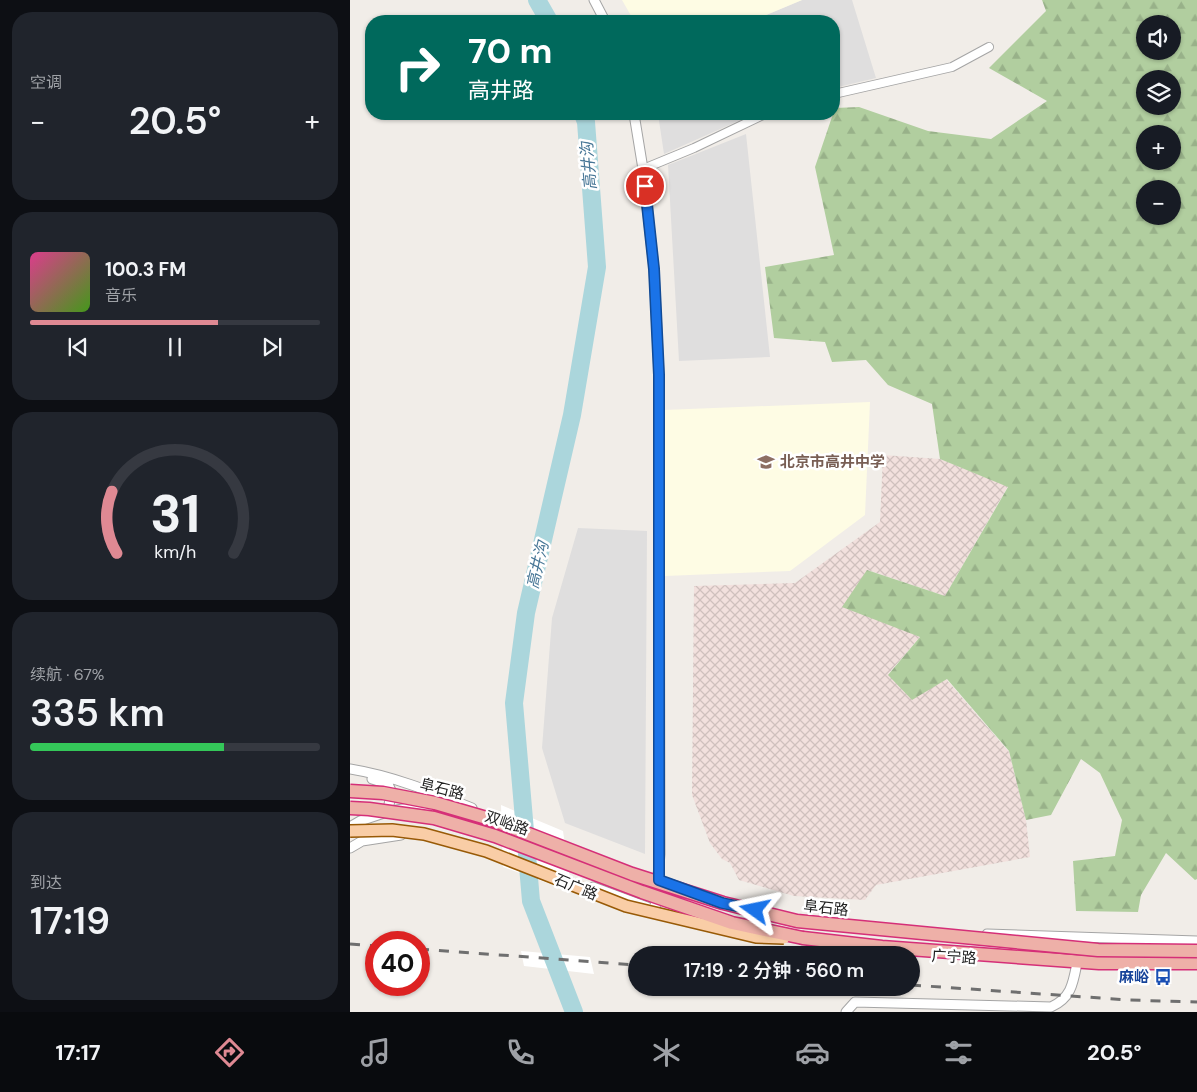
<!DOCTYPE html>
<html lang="zh">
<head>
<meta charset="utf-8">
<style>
	body { margin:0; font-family:"DM Sans","Noto Sans SC",sans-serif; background:#20242c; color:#f1f3f6; height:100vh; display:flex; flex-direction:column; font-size:19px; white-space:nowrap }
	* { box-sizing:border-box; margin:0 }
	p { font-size:16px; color:#9ea1a6 }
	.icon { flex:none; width:28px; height:28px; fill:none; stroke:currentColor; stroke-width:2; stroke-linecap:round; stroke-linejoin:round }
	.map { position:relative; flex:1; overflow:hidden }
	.sheet { display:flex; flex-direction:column; gap:12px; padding:12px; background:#0d0f14; width:350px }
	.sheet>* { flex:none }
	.top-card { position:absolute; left:15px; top:15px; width:475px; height:105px; border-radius:20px; box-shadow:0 1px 4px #0004; background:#00695c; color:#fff; overflow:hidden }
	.tools { position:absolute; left:786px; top:15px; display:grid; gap:10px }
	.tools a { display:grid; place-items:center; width:45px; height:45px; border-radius:50%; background:#171b24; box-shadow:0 1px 4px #0004; font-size:25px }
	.speed { position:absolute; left:15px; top:931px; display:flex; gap:10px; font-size:25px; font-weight:700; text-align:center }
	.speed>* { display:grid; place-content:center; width:65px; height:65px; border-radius:50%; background:#171b24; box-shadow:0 1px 4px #0004; line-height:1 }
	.speed .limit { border:8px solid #d22; background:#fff; color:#111 }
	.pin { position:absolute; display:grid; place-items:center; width:42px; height:42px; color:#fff; margin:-21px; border:2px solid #fff; border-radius:50%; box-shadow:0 1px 5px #0007 }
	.me { position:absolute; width:55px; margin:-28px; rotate:282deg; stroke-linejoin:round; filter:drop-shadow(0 0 4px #0008) }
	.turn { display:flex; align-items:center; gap:18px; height:105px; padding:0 20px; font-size:22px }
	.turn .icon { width:65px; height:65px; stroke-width:2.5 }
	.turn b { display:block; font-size:35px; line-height:42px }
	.big { font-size:38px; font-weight:600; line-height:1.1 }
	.sheet .widget { flex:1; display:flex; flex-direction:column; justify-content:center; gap:8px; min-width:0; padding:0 18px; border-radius:20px; background:#20242c }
	.sheet .dial { align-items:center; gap:0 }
	.dial svg { height:130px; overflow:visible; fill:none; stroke:#363941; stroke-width:7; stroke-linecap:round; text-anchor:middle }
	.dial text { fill:#f1f3f6; stroke:none }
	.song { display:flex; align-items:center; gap:15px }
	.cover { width:60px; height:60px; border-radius:8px; background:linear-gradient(135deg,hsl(330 70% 55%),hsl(100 70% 35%)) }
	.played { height:5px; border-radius:2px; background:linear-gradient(90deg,#df8993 65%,#363941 65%) }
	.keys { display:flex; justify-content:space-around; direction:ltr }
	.heat { display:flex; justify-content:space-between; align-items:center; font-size:28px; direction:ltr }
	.charge { height:8px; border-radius:4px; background:linear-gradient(90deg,#34c759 67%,#363941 0) }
	.trip { position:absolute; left:278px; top:946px; width:292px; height:50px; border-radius:25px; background:#171b24; box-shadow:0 1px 4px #0004; font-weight:600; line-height:50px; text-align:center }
	.tabs { display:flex; height:80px; justify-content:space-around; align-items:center; background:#090b0e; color:#9ea1a6 }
	.tabs .icon { width:35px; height:35px }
	.tabs .active { color:#df8993 }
	.tabs b { font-size:22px; color:#f1f3f6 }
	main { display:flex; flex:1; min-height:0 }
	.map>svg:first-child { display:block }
	.residential { fill:#dfdede }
	.education { fill:#fefce4 }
	.military { fill:url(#military-cross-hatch) }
	.forest { fill:url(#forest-firs); fill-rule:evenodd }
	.pier { fill:#fff }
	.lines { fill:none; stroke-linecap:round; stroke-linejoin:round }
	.river { stroke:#abd6dc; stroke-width:18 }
	.minor-casing { stroke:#a5a5a5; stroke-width:10 }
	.tertiary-casing { stroke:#a5a5a5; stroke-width:11 }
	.trunk-casing { stroke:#d52f78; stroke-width:15 }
	.minor { stroke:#fff; stroke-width:8 }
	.tertiary { stroke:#fff; stroke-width:9 }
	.trunk { stroke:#eeb0a8; stroke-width:12 }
	.rail { stroke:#6f6f6f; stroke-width:3; stroke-dasharray:10 10; stroke-linecap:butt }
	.primary-bridge-casing { stroke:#985a06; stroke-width:14; stroke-linecap:butt }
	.trunk-bridge-casing { stroke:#d52f78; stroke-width:15; stroke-linecap:butt }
	.primary-bridge { stroke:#f9cda6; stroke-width:11 }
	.trunk-bridge { stroke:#eeb0a8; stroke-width:12 }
	.route-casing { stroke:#114b97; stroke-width:12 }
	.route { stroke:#1a73e8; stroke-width:9 }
	.labels { text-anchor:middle; stroke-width:5; stroke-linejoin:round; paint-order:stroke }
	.education-label { font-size:15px; font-weight:bold; fill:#785e54; stroke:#fff; text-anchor:start }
	.street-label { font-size:15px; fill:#212121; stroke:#fff }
	.transit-label { font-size:15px; font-weight:bold; fill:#164399; stroke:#fff; text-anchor:end }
	.water-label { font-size:16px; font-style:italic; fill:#477696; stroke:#fff }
</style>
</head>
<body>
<main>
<section class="sheet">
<div class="widget"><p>空调</p>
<div class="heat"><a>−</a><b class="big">20.5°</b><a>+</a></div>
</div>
<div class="widget">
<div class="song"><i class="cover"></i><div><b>100.3 FM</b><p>音乐</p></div></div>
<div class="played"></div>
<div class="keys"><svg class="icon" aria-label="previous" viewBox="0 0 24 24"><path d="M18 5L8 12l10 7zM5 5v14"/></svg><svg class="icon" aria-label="pause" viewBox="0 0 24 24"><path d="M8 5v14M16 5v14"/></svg><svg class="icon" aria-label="next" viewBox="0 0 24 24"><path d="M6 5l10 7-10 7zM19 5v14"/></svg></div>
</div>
<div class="widget dial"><svg viewBox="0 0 100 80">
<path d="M14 69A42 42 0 1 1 86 69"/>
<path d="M14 69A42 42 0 0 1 11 31" stroke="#df8993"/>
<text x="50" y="56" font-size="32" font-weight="700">31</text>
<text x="50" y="72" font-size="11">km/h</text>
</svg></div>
<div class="widget"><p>续航 · 67%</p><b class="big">335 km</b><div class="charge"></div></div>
<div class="widget"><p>到达</p><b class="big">17:19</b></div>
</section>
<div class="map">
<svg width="847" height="1012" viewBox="0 0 847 1012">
	<defs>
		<pattern id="military-cross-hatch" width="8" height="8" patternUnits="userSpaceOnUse" patternTransform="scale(1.25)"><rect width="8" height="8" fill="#f2e0dd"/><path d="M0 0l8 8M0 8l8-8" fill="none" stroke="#cfc0bd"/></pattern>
		<pattern id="forest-firs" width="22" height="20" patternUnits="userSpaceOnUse" patternTransform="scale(1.25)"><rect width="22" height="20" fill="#b1ce9f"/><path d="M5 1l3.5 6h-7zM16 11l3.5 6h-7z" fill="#98b189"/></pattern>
	</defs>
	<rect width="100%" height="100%" fill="#f1ede8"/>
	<path class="residential" d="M452,0H502L526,78L484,88V21H402Z
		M308,114H404L314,154Z
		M396,134L420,357L329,361L318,165Z
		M228,528L297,531L295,854L215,823L192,748L202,618Z"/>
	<path class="education" d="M272,0H452L402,21H284Z
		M520,402L515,515L440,571L315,576L314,410Z"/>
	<path class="military" d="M533,455L590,459L658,486L595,596L518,570L570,637L538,674L596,679L659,752L676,820L680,857L526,885L515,900L444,896L389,880L380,863L372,859L360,843L342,795L344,586L445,583L530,522Z"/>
	<path class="forest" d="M692,0H847V879L845,880L816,853L791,895L788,912L726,911L723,861L765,856L772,820L750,773L731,759L701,815L676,820L659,751L597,679L562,700L538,675L570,637L492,607L517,570L595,596L658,487L590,459L582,404L538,385L516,360L482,362L475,342L424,338L415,267L484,255L465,167L485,108L509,107L578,131L641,139L697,101L639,68L696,11ZM795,24H822V51H795ZM795,79H822V106H795ZM795,134H822V161H795ZM795,189H822V216H795Z"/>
	<path class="pier" d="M151,805L213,831L222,892L153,867Z
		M171,951L240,957L244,974L174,966Z"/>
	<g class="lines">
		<path class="river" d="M187,0L199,21
			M224,1012L181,901L164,703L176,613L222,415L247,267L236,122L233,114"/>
		<g class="minor-casing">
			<path id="minor" d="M484,94L602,67L639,47
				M293,169L344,148L415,114"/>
		</g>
		<g class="tertiary-casing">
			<path id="tertiary" d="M244,0L255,21
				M284,114L293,169L304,269L309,375L310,854L305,909
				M0,769C43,776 82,792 122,808
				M22,779L38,784L42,793L37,812
				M47,810L65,807H84
				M0,827L10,821L34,813
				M0,848L12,841L51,835
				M243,887L297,907
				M637,934L847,941
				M496,1012L505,1002L701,1007C721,998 723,984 727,963"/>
		</g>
		<g class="trunk-casing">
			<path id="trunk" d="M453,938L532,947L749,963H847"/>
		</g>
		<use href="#minor" class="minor"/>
		<use href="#tertiary" class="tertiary"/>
		<use href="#trunk" class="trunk"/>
		<path class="rail" d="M0,944L26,946
			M69,949L286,965
			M561,985L779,1000L847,1002"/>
		<g class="primary-bridge-casing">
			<path id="primary-bridge" d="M0,831L42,830L74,834L136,851L276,906L406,937L434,938"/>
		</g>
		<g class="trunk-bridge-casing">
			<path id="trunk-bridge" d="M0,791L33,793L85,803L140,819L282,874L373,903L447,921L748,950L847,951
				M0,808L19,809L84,818L145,836L292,892L382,923L453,938"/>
		</g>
		<use href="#primary-bridge" class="primary-bridge"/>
		<use href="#trunk-bridge" class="trunk-bridge"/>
	</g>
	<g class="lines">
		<g class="route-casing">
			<path id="route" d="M295,186L304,269L309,375V880L372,903L405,910"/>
		</g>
		<use href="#route" class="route"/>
	</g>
	<defs>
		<g id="school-bare" transform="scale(1.35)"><path d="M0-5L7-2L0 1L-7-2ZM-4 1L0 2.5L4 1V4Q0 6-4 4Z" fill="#8d6e63" stroke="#fff" stroke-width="2.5" paint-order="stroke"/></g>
		<g id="bus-bare" transform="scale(1.35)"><path d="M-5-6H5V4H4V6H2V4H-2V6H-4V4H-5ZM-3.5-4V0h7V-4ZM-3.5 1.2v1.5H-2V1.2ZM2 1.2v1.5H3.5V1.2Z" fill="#1a4fb4" stroke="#fff" stroke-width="2.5" paint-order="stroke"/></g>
	</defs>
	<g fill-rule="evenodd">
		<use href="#school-bare" x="416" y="462"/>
		<use href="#bus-bare" x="813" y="977"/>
	</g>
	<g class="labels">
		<g class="education-label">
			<text x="430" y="467">北京市高井中学</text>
		</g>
		<g class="street-label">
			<text transform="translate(92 789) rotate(14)" y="5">阜石路</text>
			<text transform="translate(157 823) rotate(19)" y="5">双峪路</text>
			<text transform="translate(226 887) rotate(22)" y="5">石广路</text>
			<text transform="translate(476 908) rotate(6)" y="5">阜石路</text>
			<text transform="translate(604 957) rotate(3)" y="5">广宁路</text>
		</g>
		<g class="transit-label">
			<text x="799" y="982">麻峪</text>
		</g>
		<g class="water-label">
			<text transform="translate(238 166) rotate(-95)" y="6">高井沟</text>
			<text transform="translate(187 565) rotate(-77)" y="6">高井沟</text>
		</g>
	</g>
</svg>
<div class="tools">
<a><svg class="icon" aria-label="sound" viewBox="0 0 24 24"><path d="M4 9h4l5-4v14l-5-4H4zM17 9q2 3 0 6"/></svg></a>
<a><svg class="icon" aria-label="layers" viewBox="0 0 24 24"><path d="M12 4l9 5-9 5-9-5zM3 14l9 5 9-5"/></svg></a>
<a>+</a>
<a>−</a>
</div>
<div class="speed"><div class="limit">40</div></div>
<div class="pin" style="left:295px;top:186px;background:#d93025"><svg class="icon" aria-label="arrive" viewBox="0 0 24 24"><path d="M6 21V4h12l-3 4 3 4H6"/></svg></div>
<svg class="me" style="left:405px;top:910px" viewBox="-20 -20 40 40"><path d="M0-17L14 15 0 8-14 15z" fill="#1a73e8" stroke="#fff" stroke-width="4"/></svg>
<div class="trip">17:19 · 2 分钟 · 560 m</div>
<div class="top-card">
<div class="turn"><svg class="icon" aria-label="right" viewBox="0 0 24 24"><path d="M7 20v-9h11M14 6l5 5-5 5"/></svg><div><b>70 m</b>高井路</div></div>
</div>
</div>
</main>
<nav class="tabs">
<b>17:17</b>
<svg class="icon active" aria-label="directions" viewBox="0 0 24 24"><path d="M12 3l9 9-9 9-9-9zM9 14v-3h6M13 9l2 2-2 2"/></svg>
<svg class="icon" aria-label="music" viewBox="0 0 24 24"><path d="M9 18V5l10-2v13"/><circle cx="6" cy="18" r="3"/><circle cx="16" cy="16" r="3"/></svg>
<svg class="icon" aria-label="phone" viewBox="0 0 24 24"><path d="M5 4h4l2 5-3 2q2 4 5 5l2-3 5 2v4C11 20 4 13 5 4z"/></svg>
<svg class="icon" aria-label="climate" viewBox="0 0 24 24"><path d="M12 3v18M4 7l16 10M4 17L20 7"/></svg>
<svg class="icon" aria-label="car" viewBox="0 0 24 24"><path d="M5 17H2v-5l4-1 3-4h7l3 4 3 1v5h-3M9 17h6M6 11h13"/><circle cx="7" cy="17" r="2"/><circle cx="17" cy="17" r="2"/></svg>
<svg class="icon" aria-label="filters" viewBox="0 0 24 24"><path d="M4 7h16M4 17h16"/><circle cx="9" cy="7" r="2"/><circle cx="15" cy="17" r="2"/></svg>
<b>20.5°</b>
</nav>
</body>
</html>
